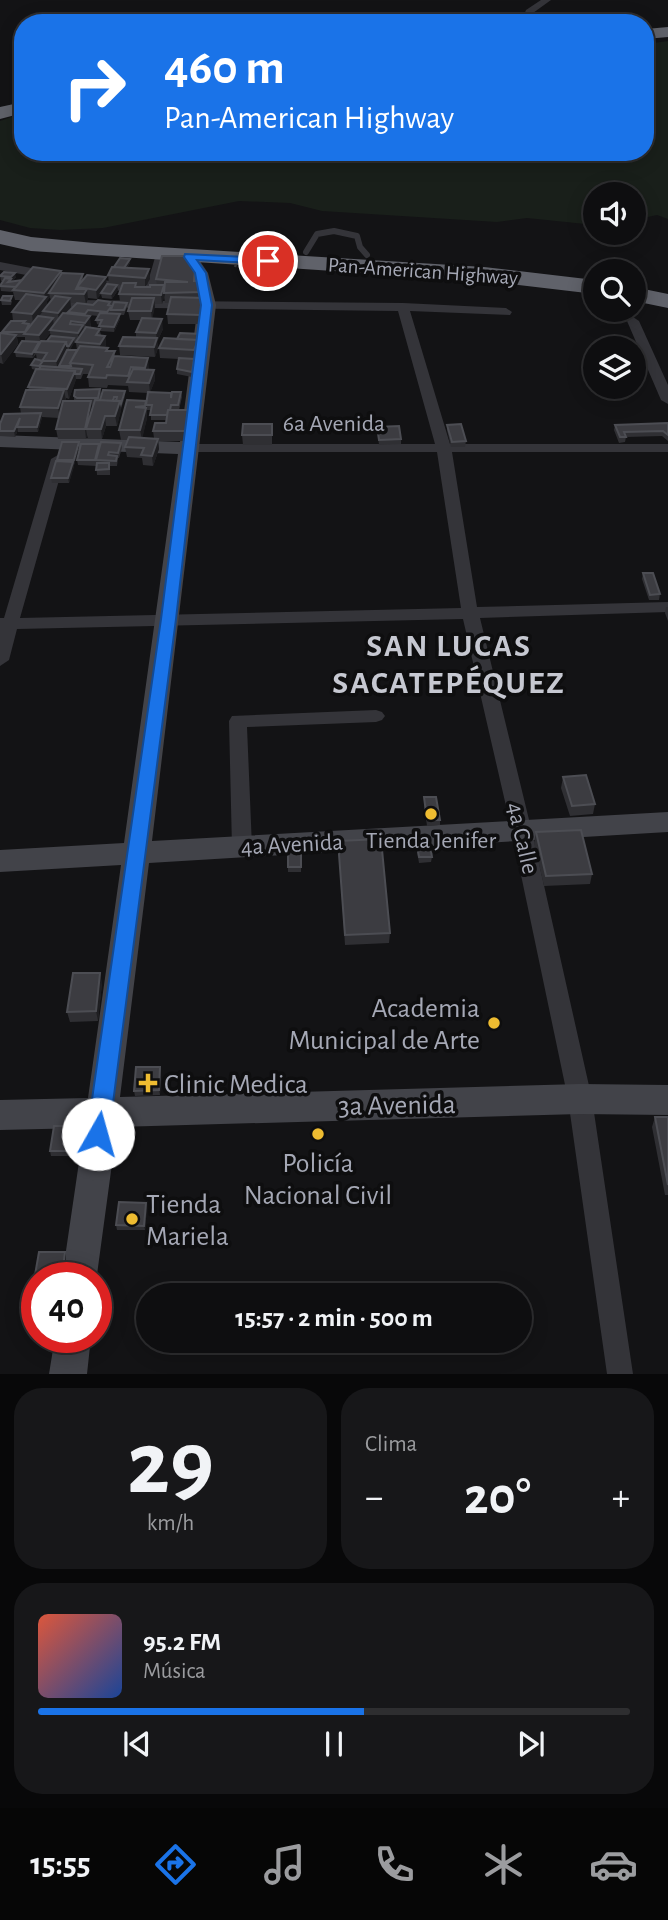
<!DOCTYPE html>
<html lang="es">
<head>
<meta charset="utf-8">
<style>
	body { margin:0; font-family:"Alegreya Sans",sans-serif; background:#171719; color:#f1f3f6; height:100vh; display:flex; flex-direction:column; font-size:26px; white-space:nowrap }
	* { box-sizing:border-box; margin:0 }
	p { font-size:23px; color:#9b9c9f }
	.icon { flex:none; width:38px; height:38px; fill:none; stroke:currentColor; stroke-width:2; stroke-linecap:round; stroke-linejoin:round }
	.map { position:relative; height:1374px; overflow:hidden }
	.side { display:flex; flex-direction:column; gap:14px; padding:14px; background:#080809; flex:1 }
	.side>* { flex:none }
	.banner { position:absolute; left:14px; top:14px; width:640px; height:147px; border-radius:28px; box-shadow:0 4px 18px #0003,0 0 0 2px #2e2e30; background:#1a73e8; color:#fff; overflow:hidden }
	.controls { position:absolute; left:583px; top:182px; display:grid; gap:14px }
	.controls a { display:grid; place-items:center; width:63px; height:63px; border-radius:50%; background:#0e0e10; box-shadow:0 4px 18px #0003,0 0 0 2px #2e2e30; font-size:35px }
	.speed { position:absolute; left:21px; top:1262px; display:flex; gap:14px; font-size:35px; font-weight:700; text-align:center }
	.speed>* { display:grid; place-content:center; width:91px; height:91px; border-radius:50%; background:#0e0e10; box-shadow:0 4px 18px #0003,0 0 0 2px #2e2e30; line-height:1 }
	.speed .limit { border:10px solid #d22; background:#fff; color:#111 }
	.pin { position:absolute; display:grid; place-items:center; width:60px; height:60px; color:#fff; margin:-30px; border:4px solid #fff; border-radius:50%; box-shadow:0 2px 7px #0007 }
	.me { position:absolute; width:77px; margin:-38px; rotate:7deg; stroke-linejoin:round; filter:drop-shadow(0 0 5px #0008) }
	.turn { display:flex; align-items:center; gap:24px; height:147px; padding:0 35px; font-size:32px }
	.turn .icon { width:91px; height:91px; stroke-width:2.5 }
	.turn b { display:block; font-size:49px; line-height:60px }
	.big { font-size:52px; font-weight:700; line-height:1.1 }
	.side .card { flex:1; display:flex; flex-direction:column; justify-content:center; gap:10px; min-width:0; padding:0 24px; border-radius:28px; background:#171719 }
	.side .dial { align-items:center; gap:0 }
	.dial b { font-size:91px; line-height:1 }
	.song { display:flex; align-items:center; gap:21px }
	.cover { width:84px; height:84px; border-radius:10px; background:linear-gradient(135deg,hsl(10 70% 55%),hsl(220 70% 35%)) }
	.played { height:7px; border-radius:4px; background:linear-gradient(90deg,#1a73e8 55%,#2e2e30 55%) }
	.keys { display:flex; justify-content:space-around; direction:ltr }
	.heat { display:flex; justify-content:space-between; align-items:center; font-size:38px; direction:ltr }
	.side .tiles { flex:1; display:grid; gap:14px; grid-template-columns:1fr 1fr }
	.card:last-child { grid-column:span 2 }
	.trip { position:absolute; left:136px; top:1283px; width:396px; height:70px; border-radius:35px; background:#0e0e10; box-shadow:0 4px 18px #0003,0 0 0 2px #2e2e30; font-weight:700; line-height:70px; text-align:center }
	.menu { display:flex; height:112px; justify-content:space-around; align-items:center; background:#060606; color:#9b9c9f }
	.menu .icon { width:49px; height:49px }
	.menu .active { color:#1a73e8 }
	.menu b { font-size:32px; color:#f1f3f6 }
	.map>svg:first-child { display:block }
	.green { fill:#191f1a }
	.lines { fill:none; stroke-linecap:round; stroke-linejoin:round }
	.lane { stroke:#343439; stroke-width:6 }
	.street { fill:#343439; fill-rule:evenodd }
	.secondary { fill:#424349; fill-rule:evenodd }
	.highway { fill:#60626a; fill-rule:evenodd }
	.path-bridge { stroke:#3a3b40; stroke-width:2.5; stroke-dasharray:2.5 3.5; stroke-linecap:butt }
	.wall { fill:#2f2f33; fill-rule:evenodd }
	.shaded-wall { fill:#1e1e21 }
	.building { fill:#3c3c41; stroke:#4c4d53; stroke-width:2 }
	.route { fill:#1a73e8; stroke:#114b97; stroke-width:2 }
	.poi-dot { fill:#eebc31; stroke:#0e0e0f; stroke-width:2.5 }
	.labels { text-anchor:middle; stroke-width:7; stroke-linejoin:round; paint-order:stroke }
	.far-street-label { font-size:21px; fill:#a5a8b5; stroke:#0e0e0f }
	.street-label { font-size:24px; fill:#a5a8b5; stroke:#0e0e0f }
	.poi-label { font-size:24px; fill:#a5a8b5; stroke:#0e0e0f }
	.near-poi-label { font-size:28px; fill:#a5a8b5; stroke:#0e0e0f; text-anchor:start }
	.near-street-label { font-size:28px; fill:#a5a8b5; stroke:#0e0e0f }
	.district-label { font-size:32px; font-weight:bold; letter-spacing:2px; fill:#c6c8d1; stroke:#0e0e0f }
</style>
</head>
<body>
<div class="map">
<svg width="668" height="1374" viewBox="0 0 668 1374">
	<rect width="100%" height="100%" fill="#131315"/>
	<path class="green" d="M668,41V219L657,215L634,220V194H595V225L527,218L497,222L322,211L290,203L239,201L103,228L60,230L30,228L0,220V121L23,113V152H646V44Z"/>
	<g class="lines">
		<path class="lane" d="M306,252L317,234L334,231L357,236L360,247L367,255"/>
		<path class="street" d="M541,0H551L533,13L529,23H521L526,10Z
			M162,250L168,254L156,291L136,293L93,287L87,283L93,279L147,285L156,254Z
			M0,262L52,272L58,276L52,280L0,270Z
			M72,300L403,303L506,308L512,312L510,315L410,311L450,444H668V452H452L477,607L668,602V612L480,618L532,832L592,1099L633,1374H607L568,1099L512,832L463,619L17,629L9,660L0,666V618H4L51,459L58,455L65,459L20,618L461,608L437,452H187L180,448L187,444H435L398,311L68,307V301Z
			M633,317L639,321L668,385V404L661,400L627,321Z
			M376,710L382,712L385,716L382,720L376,722L247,727L252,847L249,852L242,855L235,852L232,847L229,721L232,716Z"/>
		<path class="secondary" d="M189,252L195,254L208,273L216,305L152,841L668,812V832L149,863L120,1097L580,1084L668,1085V1115L580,1114L117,1127L96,1282V1278H62L84,1128L0,1130V1100L88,1098L121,865L0,872V850L124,843L178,454L0,447V435L180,442L198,305L192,273L181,257Z
			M55,1337H91L87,1374H49Z"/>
		<path class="highway" d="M668,27V37L646,39V29Z
			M23,102V113L0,119V107Z
			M0,230L31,237L94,243L484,267L595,280V294L484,281L31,251L0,244Z
			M634,287L668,294V308L634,301Z"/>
		<path class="path-bridge" d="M235,267L246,241"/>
	</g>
	<path class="wall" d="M130,259V263L127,268L150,279L145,287H137H150L157,285L156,279L201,281L202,298H204L205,307L202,324H168L167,314L170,303H165L164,296L162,304H155L152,319L163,329L157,342L158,348L155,357L120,355L119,346L136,337V332L141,320H130L128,311L130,304H127V307L124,315H120V319L114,332L100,331L101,335L105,336L106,345L105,347L108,348V351H115V357L149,368V370H154L155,380L150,392L171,398L181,392L182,397L179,410L190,420L187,441H158L159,449L153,466L143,465L142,458L127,457L125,447L128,440H121L119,430L146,403L148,393L129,392L128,386L108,385L107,388L89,387L88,377L89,374H83L81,379H76L69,399L66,398V401H74V396L100,389L101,394L100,400L103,390L125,396L121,409L117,426H106L102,439H88L87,435L86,439H58L56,429L59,418L42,417L38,432H18V430L15,437L0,436V424L21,414L20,407L29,390L28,387L36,370L32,369L31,365L37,360L36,354L33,358L16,357L15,352L25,341V337H17L18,344L3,364L0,363V333H2L13,321L12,312L21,300H15L13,292L1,291L0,286L3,281H1L0,276L16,277L12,282L62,273L83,274V280L107,285L118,290L112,299L102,298L101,294L97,299L88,298L86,304L93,305L112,306L120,302L119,294L122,285L109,284L108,275L114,267ZM50,297L51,301L47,305V301ZM71,303H76L68,312L69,314L66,313L71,307ZM89,315L98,316L96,320L97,324L100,325V329L90,328L91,326L88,316ZM50,333L51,336L47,341H44ZM74,342L76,343L77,350H70ZM147,410H151V420H166V423L153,431L154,438H142L147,418Z
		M1,300L12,301L11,305H2Z
		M177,339H201L199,345V350L194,360L192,377L177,374V369L179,359L160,358L159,348Z
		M668,423V441L662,436L626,437L625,442L619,443L614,430L615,425Z
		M272,424V445H243L242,435Z
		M447,425L466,441L465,447H451L447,430Z
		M377,427L401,439V444L379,445Z
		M121,443L122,448L119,458H118L117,466H110V475H97L96,462V466L78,465L77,460L100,448Z
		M79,447L69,483H52L51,478L57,460Z
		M643,573L660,594L659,600H649L642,579Z
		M666,607H668V621L665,613Z
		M563,777L595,804L593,814L570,816L561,788Z
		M424,797L440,820V825L427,826L424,803Z
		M536,832L592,874L590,884L544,886L534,843Z
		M338,841L390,933L389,943L345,945Z
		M417,846L432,857L431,862L419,863L417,851Z
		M288,848H301V872H288Z
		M102,983L98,1021L70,1022L67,1012Z
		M160,1067L161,1072L160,1095L135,1096L134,1091Z
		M655,1117H668V1195H665L652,1127Z
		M79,1131L74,1156H51L50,1151Z
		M146,1203L147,1207L145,1230H117L116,1225Z
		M66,1256L64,1278H37V1279L35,1275Z"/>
	<path class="shaded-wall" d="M130,259V263L121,277V272Z
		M149,269L150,279L145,287V278Z
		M61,271L63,280L49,293L50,297L47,301V306L33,324L32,314L45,298L44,293Z
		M15,273L16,277L12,282L11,277Z
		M106,277L107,287L97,299L96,290Z
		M117,285L118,290L112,299L111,294Z
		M164,285L165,295L162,304L161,295Z
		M87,289L88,299L86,304L84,294Z
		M70,298L71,307L59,322L58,313Z
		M154,298L155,307L152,320L151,311Z
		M204,298L205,307L202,324L201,315Z
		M120,314V319L114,332V327Z
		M90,316L91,326L87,332L85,323Z
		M53,318L54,327L50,330V333L41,345L39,335Z
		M162,319L163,329L157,342L156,333Z
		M83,325L85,335L79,343L78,333Z
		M201,334L199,350L195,360L194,350Z
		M16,335L18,344L3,364L1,354Z
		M105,336L106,345L101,353L100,344Z
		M74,338V343L69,351V346Z
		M157,338L158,348L155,357L154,347Z
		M39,342L40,347L35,352L33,358L32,354Z
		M66,342L68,352L59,366V368L58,371L56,361Z
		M148,358L149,368L146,377L145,368Z
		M154,370L155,380L150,393L149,383Z
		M75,371L76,380L69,399L67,389Z
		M64,390L66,400L60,418L58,408Z
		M125,391V396L121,409V404Z
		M91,401L93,411L86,429L87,435L86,439L85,429Z
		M120,401L121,411L117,426L115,416Z
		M146,401L147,418L142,440L140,430L135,407Z
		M189,410L190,420L187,441L186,431Z
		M41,413L42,418L38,432L37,427Z
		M105,416L106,426L102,439L101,429Z
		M20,418L17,427L18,430L15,437L14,431Z
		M158,439L159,449L153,466L152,456Z
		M79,442V447L74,465V460Z
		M73,462L74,467L69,483L68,478Z
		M100,973L102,983L98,1021L96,1011Z
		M160,1067L161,1072L160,1095L159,1090Z
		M77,1126L79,1131L74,1156L73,1151Z
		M146,1203L147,1207L145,1230L144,1226Z
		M65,1252L66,1256L63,1278L62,1275Z"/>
	<path class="building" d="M162,256H185L195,269L194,281H201V292L164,293L165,282H188L156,279Z
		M120,258L130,259L124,268L114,267Z
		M33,267L61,271L44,293L13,290Z
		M112,267L149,269L145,278L108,275Z
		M4,272L15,273L11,277L0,276Z
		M62,273L83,274L76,289H87L84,294L49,293Z
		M87,275L106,277L96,290L77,287Z
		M5,278L11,279L8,282L22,280L16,287L0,286Z
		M123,283H136L135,287H150V285H164L161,295L119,294Z
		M107,284L117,285L111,294L101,293Z
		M26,294L46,297L32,314L12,312Z
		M3,296H12L10,301L1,300Z
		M55,296L70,298L58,313L43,311Z
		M171,297L204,298L201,315L167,314Z
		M132,298H154L151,311H128Z
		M98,300L110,302L108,305L112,306L107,312L88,310L85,314L68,312L77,303L93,305Z
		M114,302L127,303L124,310H111Z
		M63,313L90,316L85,323L71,321L70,324L83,325L78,333L50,330Z
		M100,313L120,314L114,327L99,326L102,320H96Z
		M38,316L53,318L39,335L24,334Z
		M142,318L162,319L156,333L136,332Z
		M11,321H25L23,323L29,324L25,332H2Z
		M86,327L100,329L96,335L105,336L100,344L76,342Z
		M0,333L16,335L1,354H0Z
		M180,333L201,334L197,343L198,340L177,339Z
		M51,336L74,338L69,346H67L66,342L47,341Z
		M123,337L157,338L154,347L119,346Z
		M164,338L198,340L194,350L159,348Z
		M22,341L39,342L32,354L15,352Z
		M41,341L66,342L56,361H42L47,353L35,352Z
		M80,346L108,348L106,351H115L107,367H110L114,356L148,358L145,368L131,367L128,376L107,375L106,378L88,377L93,365L70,363Z
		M67,350H77L70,363L71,366H59Z
		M179,358L194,359L192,372L177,369Z
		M35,359L43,361L39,366L31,365Z
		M41,366L82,369L80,374H75V371L39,369Z
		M36,369L75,371L67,389L28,387Z
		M133,369L154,370L149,383L127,382Z
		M100,389L98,398H77L74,396L75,390Z
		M26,390H64L58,408L20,407Z
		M103,390L125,391L121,404L120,401H116L117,397H114L113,401L100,400Z
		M148,392L171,393V398L172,392H181L178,405H171L170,410H168L167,415H150L152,405H146Z
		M95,400L120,401L115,416H105L101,429H86Z
		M127,400L146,401L145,406L135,407L146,408L140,430H119Z
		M63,401H91L85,429H56Z
		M168,410H189L186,431H153L155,423H166Z
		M41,413L37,427H17L20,418L14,431H0V424L4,414Z
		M668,423V435L663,431L624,432L626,437H620L615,425Z
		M243,424H272V435H242Z
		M461,424L466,441L452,442L447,425Z
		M399,426L401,439L379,440L377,427Z
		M129,437L158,439L152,456L141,455L144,448L125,447Z
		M62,442H79L74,460H57Z
		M101,442L121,443L118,453L109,452L108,455L117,456L116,461L96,460Z
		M81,444H99L95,460H77Z
		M56,461L73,462L68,478H51Z
		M97,463H109V469L96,470Z
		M643,573H653L660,594L650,595Z
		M586,775L595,804L572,806L563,777Z
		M424,797H436L440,820H427Z
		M581,830L592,874L546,876L536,832Z
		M381,839L390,933L345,935L338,841Z
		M430,845L432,857H419L417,846Z
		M288,848H301V867H288Z
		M73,973H100L96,1011L67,1012Z
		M136,1067H160L159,1090L134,1091Z
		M655,1117H668V1185Z
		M54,1126H77L73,1151H50Z
		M119,1202L146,1203L144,1226L116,1225Z
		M39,1252H65L62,1275H35Z"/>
	<path class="route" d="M185,254L268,258L274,261L268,264L197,260L206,273L212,305L176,619L109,1134L106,1141L98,1144L90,1141L87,1134L161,619L201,305L195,273L184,257Z"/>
	<g class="poi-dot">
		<circle cx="431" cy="814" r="7"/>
		<circle cx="494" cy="1023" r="7"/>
		<path d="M144.5 1072.5h7v7h7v7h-7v7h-7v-7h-7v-7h7z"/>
		<circle cx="318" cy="1134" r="7"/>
		<circle cx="132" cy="1219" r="7"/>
	</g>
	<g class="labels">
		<g class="far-street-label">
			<text transform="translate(423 271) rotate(4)" y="7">Pan-American Highway</text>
		</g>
		<g class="street-label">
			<text x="334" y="431">6a Avenida</text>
			<text transform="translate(523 838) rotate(77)" y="8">4a Calle</text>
			<text transform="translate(292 844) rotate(-3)" y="8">4a Avenida</text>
		</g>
		<g class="poi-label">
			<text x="431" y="848">Tienda Jenifer</text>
		</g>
		<g class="near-poi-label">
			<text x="480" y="1017" text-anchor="end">Academia<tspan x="480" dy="32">Municipal de Arte</tspan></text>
			<text x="164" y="1093">Clinic Medica</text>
			<text x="318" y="1172" text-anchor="middle">Policía<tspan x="318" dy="32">Nacional Civil</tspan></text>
			<text x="146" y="1213">Tienda<tspan x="146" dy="32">Mariela</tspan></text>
		</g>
		<g class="near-street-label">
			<text transform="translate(397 1104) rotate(-1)" y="10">3a Avenida</text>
		</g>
		<g class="district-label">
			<text x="449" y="656">SAN LUCAS<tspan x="449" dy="37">SACATEPÉQUEZ</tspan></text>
		</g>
	</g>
</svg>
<div class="controls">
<a><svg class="icon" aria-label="sound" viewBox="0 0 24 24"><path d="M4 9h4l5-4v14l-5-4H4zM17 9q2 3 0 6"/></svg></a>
<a><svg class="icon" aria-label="search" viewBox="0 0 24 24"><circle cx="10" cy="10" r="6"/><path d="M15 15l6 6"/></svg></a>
<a><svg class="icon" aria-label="layers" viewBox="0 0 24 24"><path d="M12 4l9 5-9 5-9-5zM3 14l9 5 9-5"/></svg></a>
</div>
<div class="speed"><div class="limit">40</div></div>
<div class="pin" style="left:268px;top:261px;background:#d93025"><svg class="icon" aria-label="arrive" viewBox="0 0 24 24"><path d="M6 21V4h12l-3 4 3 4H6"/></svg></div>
<svg class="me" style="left:98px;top:1134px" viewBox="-20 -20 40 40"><circle r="19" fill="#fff"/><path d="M0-13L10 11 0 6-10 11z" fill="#1a73e8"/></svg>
<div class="trip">15:57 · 2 min · 500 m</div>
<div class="banner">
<div class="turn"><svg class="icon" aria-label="right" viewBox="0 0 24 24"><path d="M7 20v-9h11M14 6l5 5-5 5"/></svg><div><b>460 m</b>Pan-American Highway</div></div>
</div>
</div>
<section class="side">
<div class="tiles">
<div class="card dial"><b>29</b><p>km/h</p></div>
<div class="card"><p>Clima</p>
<div class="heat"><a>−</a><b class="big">20°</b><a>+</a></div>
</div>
<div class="card">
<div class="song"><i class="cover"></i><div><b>95.2 FM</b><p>Música</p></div></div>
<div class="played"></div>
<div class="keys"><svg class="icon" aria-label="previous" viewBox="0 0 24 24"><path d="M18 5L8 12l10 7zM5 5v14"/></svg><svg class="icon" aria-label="pause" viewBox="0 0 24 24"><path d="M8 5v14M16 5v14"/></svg><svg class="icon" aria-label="next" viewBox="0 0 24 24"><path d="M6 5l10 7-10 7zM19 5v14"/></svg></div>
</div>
</div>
</section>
<nav class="menu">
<b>15:55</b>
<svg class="icon active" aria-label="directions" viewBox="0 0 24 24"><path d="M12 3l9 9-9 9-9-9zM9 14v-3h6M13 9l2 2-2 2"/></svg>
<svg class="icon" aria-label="music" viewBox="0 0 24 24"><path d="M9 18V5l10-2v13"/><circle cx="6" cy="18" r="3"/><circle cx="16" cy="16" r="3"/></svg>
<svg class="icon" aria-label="phone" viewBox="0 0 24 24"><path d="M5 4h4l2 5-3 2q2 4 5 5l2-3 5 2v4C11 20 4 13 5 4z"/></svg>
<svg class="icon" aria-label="climate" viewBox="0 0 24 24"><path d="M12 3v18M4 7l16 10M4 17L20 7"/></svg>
<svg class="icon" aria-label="car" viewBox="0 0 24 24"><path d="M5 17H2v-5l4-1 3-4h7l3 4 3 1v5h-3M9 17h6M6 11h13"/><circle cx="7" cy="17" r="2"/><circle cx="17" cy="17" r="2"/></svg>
</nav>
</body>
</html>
